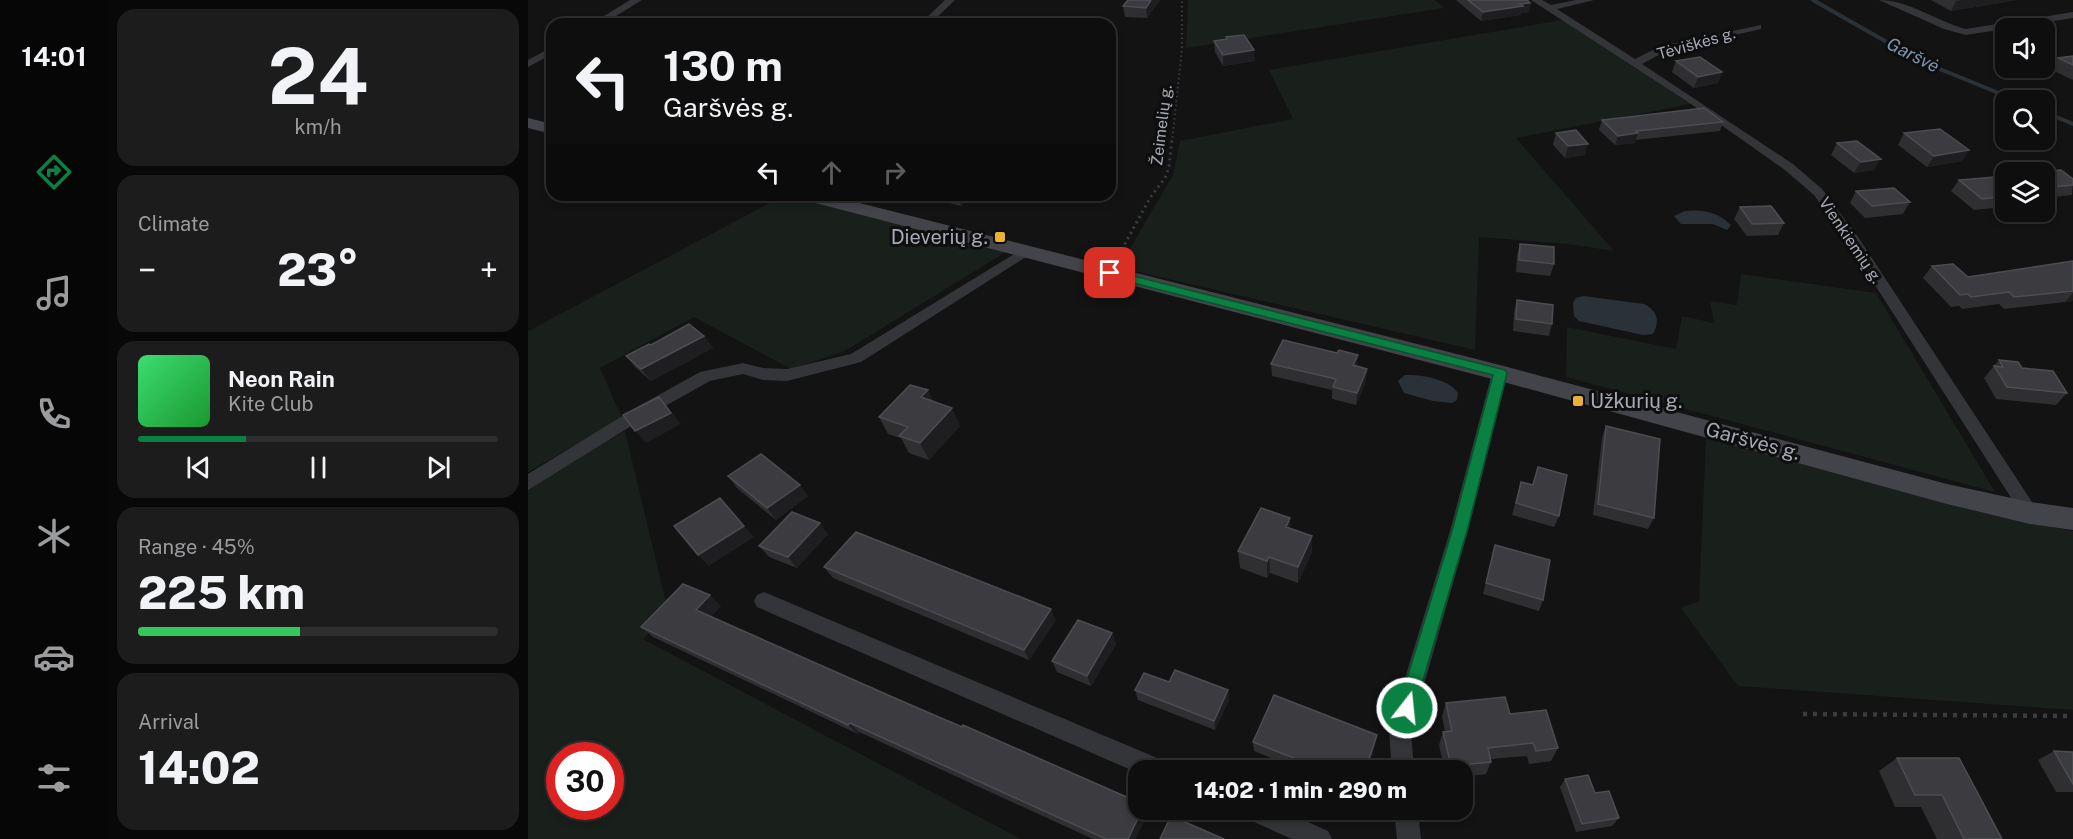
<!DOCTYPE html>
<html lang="en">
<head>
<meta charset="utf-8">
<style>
	body { margin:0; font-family:"Public Sans",sans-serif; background:#1c1c1d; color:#f1f3f6; height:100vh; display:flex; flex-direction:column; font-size:22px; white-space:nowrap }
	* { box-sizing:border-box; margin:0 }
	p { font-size:20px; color:#9b9c9e }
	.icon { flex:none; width:33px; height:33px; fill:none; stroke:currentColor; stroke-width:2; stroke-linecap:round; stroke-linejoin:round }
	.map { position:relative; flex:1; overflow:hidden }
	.panel { display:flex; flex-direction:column; gap:9px; padding:9px; background:#080808; width:420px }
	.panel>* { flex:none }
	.guide { position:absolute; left:18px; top:18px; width:570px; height:183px; border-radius:18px; box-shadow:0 3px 9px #0003,0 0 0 2px #2e2e2f; background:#0e0e0f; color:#f1f3f6; overflow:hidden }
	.controls { position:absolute; left:1467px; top:18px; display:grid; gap:12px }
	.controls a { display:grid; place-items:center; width:60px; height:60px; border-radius:12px; background:#0e0e0f; box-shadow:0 3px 9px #0003,0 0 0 2px #2e2e2f; font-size:30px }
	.speed { position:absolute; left:18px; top:742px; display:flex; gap:12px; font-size:30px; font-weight:700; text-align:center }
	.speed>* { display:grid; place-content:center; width:78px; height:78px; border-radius:50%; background:#0e0e0f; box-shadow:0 3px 9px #0003,0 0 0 2px #2e2e2f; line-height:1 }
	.speed .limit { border:9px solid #d22; background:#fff; color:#111 }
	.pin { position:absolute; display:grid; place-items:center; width:51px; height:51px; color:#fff; margin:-26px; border-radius:12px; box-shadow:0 3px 9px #0006 }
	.me { position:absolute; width:66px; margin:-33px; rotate:16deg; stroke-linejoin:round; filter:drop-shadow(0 0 4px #0008) }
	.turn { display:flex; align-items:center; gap:21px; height:126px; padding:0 18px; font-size:27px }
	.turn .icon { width:78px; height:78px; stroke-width:2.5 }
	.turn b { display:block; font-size:42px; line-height:51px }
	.lanes { display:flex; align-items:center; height:57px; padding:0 18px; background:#0003; justify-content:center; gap:30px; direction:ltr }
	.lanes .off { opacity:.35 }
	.big { font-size:45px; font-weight:800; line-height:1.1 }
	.panel .widget { flex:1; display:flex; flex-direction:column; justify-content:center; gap:9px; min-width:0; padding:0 21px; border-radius:18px; background:#1c1c1d }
	.panel .dial { align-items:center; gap:0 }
	.dial b { font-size:78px; line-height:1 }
	.song { display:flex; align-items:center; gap:18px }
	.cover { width:72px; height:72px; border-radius:9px; background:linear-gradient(135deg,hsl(140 70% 55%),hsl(130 70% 35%)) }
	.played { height:6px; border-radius:3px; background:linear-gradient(90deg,#0b8043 30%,#2e2e2f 30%) }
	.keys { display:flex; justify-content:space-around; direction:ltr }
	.heat { display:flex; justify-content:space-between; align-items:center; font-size:33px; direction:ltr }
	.charge { height:9px; border-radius:4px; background:linear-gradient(90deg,#34c759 45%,#2e2e2f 0) }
	.trip { position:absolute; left:600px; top:760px; width:345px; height:60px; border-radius:18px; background:#0e0e0f; box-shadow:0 3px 9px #0003,0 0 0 2px #2e2e2f; font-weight:800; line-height:60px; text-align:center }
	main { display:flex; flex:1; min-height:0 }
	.dock { display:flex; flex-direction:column; width:108px; justify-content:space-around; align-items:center; background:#060606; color:#9b9c9e }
	.dock .icon { width:42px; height:42px }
	.dock .current { color:#0b8043 }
	.dock b { font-size:27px; color:#f1f3f6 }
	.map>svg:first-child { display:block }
	.green { fill:#191f1a; fill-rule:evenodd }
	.water { fill:#2a3137 }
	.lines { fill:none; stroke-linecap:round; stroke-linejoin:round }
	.stream { stroke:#2a3137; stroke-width:4 }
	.path-far2 { stroke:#3a3c40; stroke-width:2; stroke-dasharray:1.5 3; stroke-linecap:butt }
	.path-far1 { stroke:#3a3c40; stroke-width:3; stroke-dasharray:2 4; stroke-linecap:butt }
	.path { stroke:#3a3c40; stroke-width:4.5; stroke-dasharray:4 6; stroke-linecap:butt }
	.street { fill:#343539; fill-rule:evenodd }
	.secondary { fill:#424449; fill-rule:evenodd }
	.wall { fill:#2f2f32 }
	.shaded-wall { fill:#1e1e20 }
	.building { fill:#3c3c40; stroke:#4c4d52; stroke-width:1.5 }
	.route { fill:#0b8043; stroke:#07532c; stroke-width:1.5 }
	.poi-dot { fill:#e9b236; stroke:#0e0e0f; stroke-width:2 }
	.labels { text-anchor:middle; stroke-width:6; stroke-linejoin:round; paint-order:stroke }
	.far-street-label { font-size:16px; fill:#a5a9b4; stroke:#0e0e0f }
	.far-water-label { font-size:18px; font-style:italic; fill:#7d96ae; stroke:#0e0e0f }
	.poi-label { font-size:20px; fill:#a5a9b4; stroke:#0e0e0f; text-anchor:end }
	.street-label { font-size:20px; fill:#a5a9b4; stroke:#0e0e0f }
</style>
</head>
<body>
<main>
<nav class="dock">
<b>14:01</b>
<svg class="icon current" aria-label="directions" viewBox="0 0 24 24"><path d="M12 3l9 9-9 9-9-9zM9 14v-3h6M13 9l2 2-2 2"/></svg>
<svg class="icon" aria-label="music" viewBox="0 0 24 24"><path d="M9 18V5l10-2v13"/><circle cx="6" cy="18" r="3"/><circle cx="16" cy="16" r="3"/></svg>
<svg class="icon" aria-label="phone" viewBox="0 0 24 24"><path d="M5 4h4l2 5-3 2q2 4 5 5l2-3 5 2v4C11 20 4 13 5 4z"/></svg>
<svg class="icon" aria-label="climate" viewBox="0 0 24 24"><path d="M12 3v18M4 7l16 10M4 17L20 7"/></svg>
<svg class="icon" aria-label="car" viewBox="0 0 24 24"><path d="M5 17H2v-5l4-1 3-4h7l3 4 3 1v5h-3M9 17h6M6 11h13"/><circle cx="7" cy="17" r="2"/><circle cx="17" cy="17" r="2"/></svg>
<svg class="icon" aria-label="filters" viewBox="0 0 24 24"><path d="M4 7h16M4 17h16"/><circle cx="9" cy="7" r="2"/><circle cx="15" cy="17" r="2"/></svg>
</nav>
<section class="panel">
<div class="widget dial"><b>24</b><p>km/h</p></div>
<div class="widget"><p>Climate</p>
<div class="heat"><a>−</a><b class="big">23°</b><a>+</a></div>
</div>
<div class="widget">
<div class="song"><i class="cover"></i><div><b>Neon Rain</b><p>Kite Club</p></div></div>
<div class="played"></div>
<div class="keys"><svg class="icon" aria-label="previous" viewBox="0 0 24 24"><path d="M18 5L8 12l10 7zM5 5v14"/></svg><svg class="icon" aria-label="pause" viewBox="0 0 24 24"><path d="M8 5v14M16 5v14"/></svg><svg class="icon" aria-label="next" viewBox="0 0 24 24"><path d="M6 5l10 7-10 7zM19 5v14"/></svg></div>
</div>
<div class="widget"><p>Range · 45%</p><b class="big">225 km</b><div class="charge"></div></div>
<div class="widget"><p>Arrival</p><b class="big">14:02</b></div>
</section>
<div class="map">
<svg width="1545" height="839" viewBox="0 0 1545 839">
	<rect width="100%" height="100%" fill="#131314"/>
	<path class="green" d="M660,0H907L916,8L658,48Z
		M1034,20L1162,104L988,138L1086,251L1040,244L951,237L947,350L593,268L597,257L645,175L652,141L765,119L741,70Z
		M257,195L478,252L317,351L263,369L166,317L72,368L94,418L0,472V331Z
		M1213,274L1348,293L1467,492L1038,377L1039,327L1148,349L1154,316L1186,323L1182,301L1209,305Z
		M97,431L140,611L115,639L493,839H0V486ZM32,756H82V807H32Z
		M1178,437L1447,511L1545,531V710L1210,686L1153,608L1171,601Z"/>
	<path class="water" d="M1157,211C1174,209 1190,212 1203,225L1199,230L1185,224H1153L1146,216Z
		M1055,296L1116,304C1130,311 1132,321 1125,334L1115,335L1051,321L1046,316L1045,303L1048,298Z
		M877,375C891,374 922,379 930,393L929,400L924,403L905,401L876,393L870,381Z"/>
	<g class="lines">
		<path class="stream" d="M1285,0L1392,61L1488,100
			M1516,112L1545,124"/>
		<path class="path-far2" d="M644,142L654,48V0"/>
		<path class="path-far1" d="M588,260L622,198L637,178L641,167L644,140"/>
		<path class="path" d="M1275,714L1545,716"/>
		<path class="street" d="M102,0H114L75,24H63Z
			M417,0H427L402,24H392Z
			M1003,0H1014L1023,5L1048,0H1066L1029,9L1107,59L1133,46L1233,25V29L1140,50L1114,64L1265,164L1294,189L1328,234L1508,508L1511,513L1508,518L1502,520L1496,518L1315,235L1286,195L1257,170L1172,110Z
			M1351,0C1381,0 1410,22 1438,29L1545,12V18L1438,35L1416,29Z
			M24,47V54L0,67V60Z
			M496,248L501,249L503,252L501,255L333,362L259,381L235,380L215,374L182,381L121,415L0,490V474L109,407L172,372L215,363L235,368L259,369L323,354Z
			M972,367L978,369L980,373L940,531L883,730L886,771H864L861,730L922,531L964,373L966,369Z
			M236,592L641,763L644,771L610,773L229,607L226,601L229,595Z
			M713,810H753L800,831L804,839H764L717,818Z
			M866,810H890L893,839H869Z"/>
		<path class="secondary" d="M0,118L24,124V134L0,128Z
			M269,195H300L972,365L1419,484L1502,502L1545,508V530L1502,524L1419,504L972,381L272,199Z"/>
	</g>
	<path class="wall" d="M600,0H632L619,18L597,17L595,6Z
		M928,0H999L1002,3L1001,12L993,13V15L953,21Z
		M1403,0H1489L1423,11Z
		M698,37L727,61L695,66L687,52L686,41L698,39Z
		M1545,56V80L1522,69L1530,58Z
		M1148,61L1194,72L1190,83L1166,88L1144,72Z
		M1074,120L1195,122L1192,131L1107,140V143L1087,145L1071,130Z
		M1028,133L1057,155L1037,158L1025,145Z
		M1376,133L1434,161L1399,167L1370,145Z
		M1309,143L1346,170L1326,173L1303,155Z
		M1516,172L1545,179L1544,195L1516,198Z
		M1478,176V207L1446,210L1423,191L1431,180Z
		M1328,191L1382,202L1375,214L1337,218L1322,203Z
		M405,195H445L433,206L406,199Z
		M1212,207L1256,223L1250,235L1219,236L1206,219Z
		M992,244L1026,264L1022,276L988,272L989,255Z
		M1545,261V301L1537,302L1476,309L1471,304L1434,309L1431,306L1423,307L1395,278L1404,266L1440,277Z
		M989,300L1024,324L1021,336L985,331L986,312Z
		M176,336L185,348L123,381L108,368L98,356L123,345Z
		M1471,360L1494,368L1539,393L1528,405L1468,399L1456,378Z
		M743,364L829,366L838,381L828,405L804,399V390L744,376Z
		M405,402L432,426L401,460L381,453L373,438L360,434L351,417Z
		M1078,426L1126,518L1120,529L1065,515L1074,438Z
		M1010,467L1031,516L1026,527L984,515L993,482L1004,485Z
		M200,476L280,496L248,520L209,488Z
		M762,518V528L784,536V552L770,583L742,573L739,578L712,568L710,551Z
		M300,534L269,568L241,557L231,546Z
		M967,545L1015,600L1011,611L955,594Z
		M296,567L528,620L501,660L305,578Z
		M193,606L183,616L620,813L607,839H565L331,732L330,734L125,637L113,627Z
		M584,633L588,644L563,686L529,672L524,661Z
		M641,682L700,690L701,700L687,730L610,700L607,690Z
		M918,703L982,714L1030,748L1023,761L1001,764L999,756L963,759V762L958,774L934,777V771H917L911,745L915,732H917L914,716Z
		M725,742L847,745L839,771H776L726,751Z
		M1526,751L1545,752V792H1528L1510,760Z
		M1369,758L1474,839H1409L1393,807H1367L1351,771Z
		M1037,779L1067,793L1091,818L1084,826L1048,832L1032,787Z"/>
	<path class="shaded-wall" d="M623,0H632L619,18L618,8Z
		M1434,0H1489L1423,11L1428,1Z
		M1002,3L1001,12L993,13V15L953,21L955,12Z
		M726,50L727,61L695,66V55Z
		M1194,72L1190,83L1166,88L1170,77Z
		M1110,133L1107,143L1087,145L1090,136Z
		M1060,144L1057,155L1037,158L1040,146Z
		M1441,150L1434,161L1399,167L1406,156Z
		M1353,159L1346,170L1326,173L1333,162Z
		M429,195H445L433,206Z
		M1545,293V301L1537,302Z
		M176,336L185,348L123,381L113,369Z
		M830,355L829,367L825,365Z
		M839,369L838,381L828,405L829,393Z
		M400,390L409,408L393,397Z
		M131,397L153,424L118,443L107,431Z
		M424,408L432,426L401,460L392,443Z
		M272,485L280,496L248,520L239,508Z
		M762,518V535L758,527Z
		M292,523L300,534L269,568L260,557Z
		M216,526L226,537L181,566L170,555Z
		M784,536V552L770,583V567Z
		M741,557L742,573L739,578V561Z
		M182,595L193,606L180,620L168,610Z
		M523,609L528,620L501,660L496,650Z
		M584,633L588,644L563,686L559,676Z
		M700,690L701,700L687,730L686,721Z
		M322,723L331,732L330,734L320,725Z
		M849,735L847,745L839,771H837Z
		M614,810H619L620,813L607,839H600Z"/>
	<path class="building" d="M600,0H623L618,8L595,6Z
		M940,0H999L1002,3L992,4L995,6L955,12Z
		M716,35L726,50L695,55L686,41L699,39L698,37Z
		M1545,56V65L1530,58Z
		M1172,57L1194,72L1170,77L1148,61Z
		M1176,108L1195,122L1108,131L1110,133L1090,136L1074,120Z
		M1412,129L1441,150L1406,156L1376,133Z
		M1048,130L1060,144L1040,146L1028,133Z
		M1329,141L1353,159L1333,162L1309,143Z
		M1533,170L1545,179V185L1516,188V172H1510Z
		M1478,176V196L1454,199L1431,180Z
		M1366,188L1382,202L1344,206L1328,191Z
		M1243,206L1256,223L1224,224L1212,207Z
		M992,244L1026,247V264L991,260Z
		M1545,261V291L1486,297L1481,292L1443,297L1440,294L1432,295L1404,266L1425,264L1440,277Z
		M989,300L1025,305L1024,324L988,319Z
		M161,324L176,336L113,369L98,356L121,344L123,345Z
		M755,340L809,353L811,350L830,355L825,365L839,369L829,393L805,387L808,379L743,364Z
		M1471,360L1490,362L1494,368L1525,371L1539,393L1479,387L1466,366L1475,367Z
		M382,385L400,390L393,397L424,408L392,443L371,436L380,427L351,417Z
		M131,397L143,413L107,431L95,415Z
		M1078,426L1132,439L1126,518L1070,504Z
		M233,454L272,485L239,508L200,476Z
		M1010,467L1039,475L1031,516L988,503L993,482L1005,485Z
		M192,498L216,526L170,555L146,526Z
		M733,508L762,518L758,527L784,536L770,567L741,557L739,561L710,551Z
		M264,512L292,523L260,557L231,546Z
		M328,532L523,609L496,650L296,567Z
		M967,545L1022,560L1015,600L958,583Z
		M155,584L182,595L168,610L369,699L434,727L435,725L610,802V810H614L600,839H578L322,723L320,725L113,627Z
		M550,620L584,633L559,676L524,661Z
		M647,670L700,690L686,721L607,690L616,673L641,682Z
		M746,695L849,735L837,771H799L725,742Z
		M977,697L982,714L1018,710L1030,748L1008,751L1005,743L960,748L963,762L923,766L915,732L924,731L918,703Z
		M1526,751L1545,752V784Z
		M1369,758H1431L1474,839H1436L1414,795H1387Z
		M1060,775L1067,793L1081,791L1091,818L1054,824L1037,779Z
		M643,816L696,839H632Z"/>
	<path class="route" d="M582,270L977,370L979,373L939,531L885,714L879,716L873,714L870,708L924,531L965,375L578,276V271Z"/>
	<g class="poi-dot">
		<rect x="466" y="231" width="12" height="12" rx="3"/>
		<rect x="1044" y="395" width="12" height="12" rx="3"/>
	</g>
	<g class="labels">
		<g class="far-street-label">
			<text transform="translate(1168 43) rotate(-16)" y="6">Tėviškės g.</text>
			<text transform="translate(633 125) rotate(-83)" y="6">Žeimelių g.</text>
			<text transform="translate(1323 240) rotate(56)" y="6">Vienkiemių g.</text>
		</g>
		<g class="far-water-label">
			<text transform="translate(1385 55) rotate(27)" y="6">Garšvė</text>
		</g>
		<g class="poi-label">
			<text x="460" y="244">Dieverių g.</text>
			<text x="1062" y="408" text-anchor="start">Užkurių g.</text>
		</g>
		<g class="street-label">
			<text transform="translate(1225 441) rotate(15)" y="7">Garšvės g.</text>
		</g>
	</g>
</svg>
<div class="controls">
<a><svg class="icon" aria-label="sound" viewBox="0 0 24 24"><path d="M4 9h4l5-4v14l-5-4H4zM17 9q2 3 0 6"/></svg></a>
<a><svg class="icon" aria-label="search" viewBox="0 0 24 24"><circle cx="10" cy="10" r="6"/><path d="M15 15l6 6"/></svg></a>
<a><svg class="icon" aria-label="layers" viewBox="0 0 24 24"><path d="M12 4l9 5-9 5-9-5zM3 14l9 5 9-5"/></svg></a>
</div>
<div class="speed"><div class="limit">30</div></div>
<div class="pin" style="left:582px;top:273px;background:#d93025"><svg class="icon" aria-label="arrive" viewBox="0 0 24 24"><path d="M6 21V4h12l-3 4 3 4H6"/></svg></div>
<svg class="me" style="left:879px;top:708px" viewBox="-20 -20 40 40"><circle r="17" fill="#0b8043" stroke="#fff" stroke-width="3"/><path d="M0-11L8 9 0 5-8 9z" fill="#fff"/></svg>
<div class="trip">14:02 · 1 min · 290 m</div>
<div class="guide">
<div class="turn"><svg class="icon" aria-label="left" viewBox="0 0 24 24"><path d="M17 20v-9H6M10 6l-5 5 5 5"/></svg><div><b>130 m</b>Garšvės g.</div></div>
<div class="lanes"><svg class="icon" aria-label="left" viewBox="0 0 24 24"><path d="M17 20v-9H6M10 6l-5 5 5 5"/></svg><svg class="icon off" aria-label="ahead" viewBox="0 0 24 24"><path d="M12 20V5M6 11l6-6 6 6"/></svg><svg class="icon off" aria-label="right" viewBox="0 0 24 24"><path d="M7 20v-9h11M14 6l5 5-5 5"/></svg></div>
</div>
</div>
</main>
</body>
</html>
